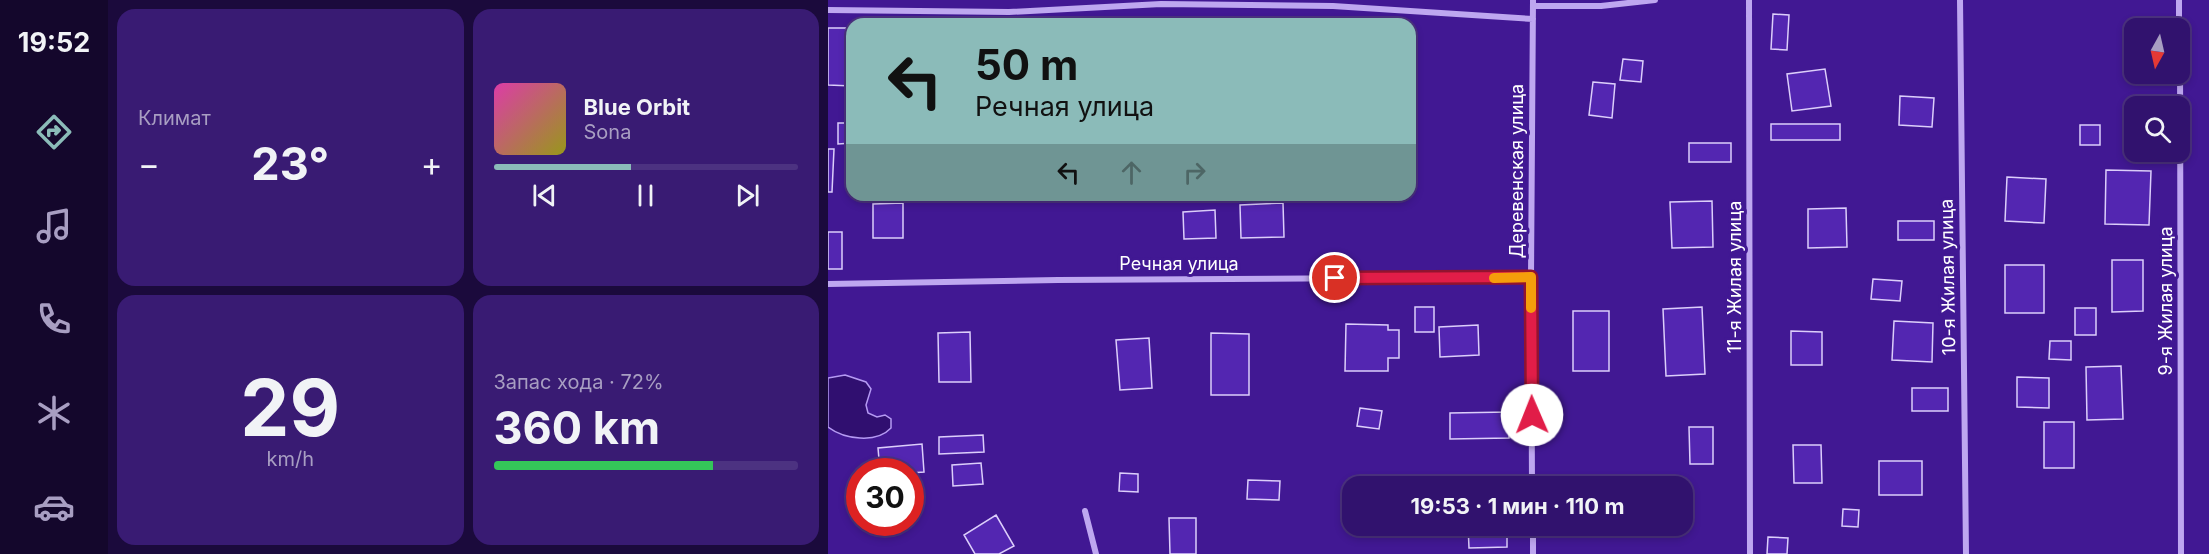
<!DOCTYPE html>
<html lang="ru">
<head>
<meta charset="utf-8">
<style>
	body { margin:0; font-family:Inter,sans-serif; background:#391b73; color:#f1f3f6; height:100vh; display:flex; flex-direction:column; font-size:22px; white-space:nowrap }
	* { box-sizing:border-box; margin:0 }
	p { font-size:20px; color:#a89ec2 }
	.icon { flex:none; width:33px; height:33px; fill:none; stroke:currentColor; stroke-width:2; stroke-linecap:round; stroke-linejoin:round }
	.map { position:relative; flex:1; overflow:hidden }
	.sheet { display:flex; flex-direction:column; gap:9px; padding:9px; background:#1b0a3c; width:720px }
	.sheet>* { flex:none }
	.guide { position:absolute; left:18px; top:18px; width:570px; height:183px; border-radius:18px; box-shadow:0 3px 9px #0003,0 0 0 2px #4c3281; background:#8bbbb9; color:#111; overflow:hidden }
	.needle { width:39px; rotate:188deg }
	.tools { position:absolute; left:1296px; top:18px; display:grid; gap:12px }
	.tools a { display:grid; place-items:center; width:66px; height:66px; border-radius:12px; background:#31126e; box-shadow:0 3px 9px #0003,0 0 0 2px #4c3281; font-size:30px }
	.speed { position:absolute; left:18px; top:458px; display:flex; gap:12px; font-size:30px; font-weight:700; text-align:center }
	.speed>* { display:grid; place-content:center; width:78px; height:78px; border-radius:50%; background:#31126e; box-shadow:0 3px 9px #0003,0 0 0 2px #4c3281; line-height:1 }
	.speed .limit { border:9px solid #d22; background:#fff; color:#111 }
	.pin { position:absolute; display:grid; place-items:center; width:51px; height:51px; color:#fff; margin:-26px; border:3px solid #fff; border-radius:50%; box-shadow:0 2px 6px #0007 }
	.me { position:absolute; width:66px; margin:-33px; rotate:359deg; stroke-linejoin:round; filter:drop-shadow(0 0 4px #0008) }
	.turn { display:flex; align-items:center; gap:21px; height:126px; padding:0 30px; font-size:27px }
	.turn .icon { width:78px; height:78px; stroke-width:2.5 }
	.turn b { display:block; font-size:42px; line-height:51px }
	.lanes { display:flex; align-items:center; height:57px; padding:0 30px; background:#0003; justify-content:center; gap:30px; direction:ltr }
	.lanes .off { opacity:.35 }
	.big { font-size:45px; font-weight:700; line-height:1.1 }
	.sheet .tile { flex:1; display:flex; flex-direction:column; justify-content:center; gap:9px; min-width:0; padding:0 21px; border-radius:18px; background:#391b73 }
	.sheet .dial { align-items:center; gap:0 }
	.dial b { font-size:78px; line-height:1 }
	.song { display:flex; align-items:center; gap:18px }
	.cover { width:72px; height:72px; border-radius:9px; background:linear-gradient(135deg,hsl(320 70% 55%),hsl(60 70% 35%)) }
	.played { height:6px; border-radius:3px; background:linear-gradient(90deg,#8bbbb9 45%,#4c3281 45%) }
	.keys { display:flex; justify-content:space-around; direction:ltr }
	.heat { display:flex; justify-content:space-between; align-items:center; font-size:33px; direction:ltr }
	.charge { height:9px; border-radius:4px; background:linear-gradient(90deg,#34c759 72%,#4c3281 0) }
	.sheet .tiles { flex:1; display:grid; gap:9px; grid-template-columns:repeat(2,1fr) }
	.trip { position:absolute; left:514px; top:476px; width:351px; height:60px; border-radius:18px; background:#31126e; box-shadow:0 3px 9px #0003,0 0 0 2px #4c3281; font-weight:700; line-height:60px; text-align:center }
	main { display:flex; flex:1; min-height:0 }
	.tabs { display:flex; flex-direction:column; width:108px; justify-content:space-around; align-items:center; background:#14072c; color:#a89ec2 }
	.tabs .icon { width:42px; height:42px }
	.tabs .on { color:#8bbbb9 }
	.tabs b { font-size:27px; color:#f1f3f6 }
	.map>svg:first-child { display:block }
	.water { fill:#300f70; stroke:#b59af3; stroke-width:1.5 }
	.building { fill:#5326b1; stroke:#dccefb; stroke-width:1.5 }
	.lines { fill:none; stroke-linecap:round; stroke-linejoin:round }
	.street { stroke:#bea7f0; stroke-width:6 }
	.route-casing { stroke:#92132f; stroke-width:15 }
	.route { stroke:#e11d48; stroke-width:10 }
	.slow { stroke:#f59e0b; stroke-width:10 }
	.labels { text-anchor:middle; stroke-width:6; stroke-linejoin:round; paint-order:stroke }
	.street-label { font-size:18px; fill:#fff; stroke:#411893 }
</style>
</head>
<body>
<main>
<nav class="tabs">
<b>19:52</b>
<svg class="icon on" aria-label="directions" viewBox="0 0 24 24"><path d="M12 3l9 9-9 9-9-9zM9 14v-3h6M13 9l2 2-2 2"/></svg>
<svg class="icon" aria-label="music" viewBox="0 0 24 24"><path d="M9 18V5l10-2v13"/><circle cx="6" cy="18" r="3"/><circle cx="16" cy="16" r="3"/></svg>
<svg class="icon" aria-label="phone" viewBox="0 0 24 24"><path d="M5 4h4l2 5-3 2q2 4 5 5l2-3 5 2v4C11 20 4 13 5 4z"/></svg>
<svg class="icon" aria-label="climate" viewBox="0 0 24 24"><path d="M12 3v18M4 7l16 10M4 17L20 7"/></svg>
<svg class="icon" aria-label="car" viewBox="0 0 24 24"><path d="M5 17H2v-5l4-1 3-4h7l3 4 3 1v5h-3M9 17h6M6 11h13"/><circle cx="7" cy="17" r="2"/><circle cx="17" cy="17" r="2"/></svg>
</nav>
<section class="sheet">
<div class="tiles">
<div class="tile"><p>Климат</p>
<div class="heat"><a>−</a><b class="big">23°</b><a>+</a></div>
</div>
<div class="tile">
<div class="song"><i class="cover"></i><div><b>Blue Orbit</b><p>Sona</p></div></div>
<div class="played"></div>
<div class="keys"><svg class="icon" aria-label="previous" viewBox="0 0 24 24"><path d="M18 5L8 12l10 7zM5 5v14"/></svg><svg class="icon" aria-label="pause" viewBox="0 0 24 24"><path d="M8 5v14M16 5v14"/></svg><svg class="icon" aria-label="next" viewBox="0 0 24 24"><path d="M6 5l10 7-10 7zM19 5v14"/></svg></div>
</div>
<div class="tile dial"><b>29</b><p>km/h</p></div>
<div class="tile"><p>Запас хода · 72%</p><b class="big">360 km</b><div class="charge"></div></div>
</div>
</section>
<div class="map">
<svg width="1381" height="554" viewBox="0 0 1381 554">
	<rect width="100%" height="100%" fill="#411893"/>
	<path class="water" d="M17,375L38,382L43,389L38,405L40,413L49,417L57,415L63,419V428C48,444 16,439 0,427V378Z"/>
	<path class="building" d="M945,14L961,15L959,50L943,49Z
		M0,28H18V49H24V86L0,85Z
		M795,59L815,61L813,82L792,80Z
		M997,69L1003,106L964,111L959,74Z
		M765,82L787,84L784,118L761,115Z
		M1072,96L1106,98L1104,127L1071,125Z
		M10,123H24V143L10,144Z
		M943,124H1012V140H943Z
		M1252,125H1272V145H1252Z
		M861,143H903V162H861Z
		M0,149H6L4,192H0Z
		M1278,170L1323,171L1321,225L1277,224Z
		M1179,177L1218,179L1216,223L1177,221Z
		M884,201L885,247L844,248L842,202Z
		M75,203V238H45V204Z
		M455,203L456,237L413,238L412,205Z
		M1018,208L1019,247L980,248V209Z
		M387,210L388,238L356,239L355,212Z
		M1070,221H1106V240H1070Z
		M0,232H14V269H0Z
		M1284,260H1315V311L1284,312Z
		M1177,265H1216V313H1177Z
		M1045,279L1074,281L1072,301L1043,299Z
		M587,307H606V332H587Z
		M874,307L877,374L838,376L835,309Z
		M1247,308H1268V335H1247Z
		M745,311H781V371H745Z
		M1066,321L1105,323L1104,362L1064,360Z
		M518,324L560,325V330H571V358H560V371H517Z
		M650,325L651,355L612,357L611,327Z
		M963,331L994,332V365H963Z
		M142,332L143,382H111L110,333Z
		M383,333L421,334V395H383Z
		M321,338L324,388L292,390L288,340Z
		M1222,341H1243V360L1221,359Z
		M1293,366L1295,419L1259,420L1258,367Z
		M1189,377L1221,378V408L1189,407Z
		M1084,388H1120V411H1084Z
		M532,408L554,411L551,429L529,426Z
		M681,412V438L622,439V413Z
		M1216,422H1246V468H1216Z
		M861,427H885V464H862Z
		M155,435L156,452L111,454V437Z
		M94,444L96,472L82,473V471H52L50,448Z
		M965,445H993L994,483H966Z
		M1051,461H1094V495H1051Z
		M153,463L155,484L125,486L124,465Z
		M292,473L310,474V492L291,491Z
		M420,480L452,481L451,500L419,499Z
		M1015,509L1031,510L1030,527L1014,526Z
		M168,515L186,546L171,554H147L136,535Z
		M341,518H368V554H342Z
		M640,525H679V547L641,548Z
		M940,537L960,538L959,554H939Z"/>
	<g class="lines">
		<path class="street" d="M921,0L922,554
			M1132,0L1138,554
			M1351,0V28
			M705,6H773L827,0
			M0,10L181,12L333,4L505,6L705,19
			M1352,48L1353,554
			M0,284L230,280L703,277
			M704,486L703,277L705,0
			M257,511L268,554
			M705,525V554"/>
	</g>
	<g class="lines">
		<g class="route-casing">
			<path id="route" d="M507,278L703,277L704,415"/>
		</g>
		<use href="#route" class="route"/>
		<path class="slow" d="M666,278L703,277V308"/>
	</g>
	<g class="labels">
		<g class="street-label">
			<text transform="translate(689 171) rotate(-90)" y="6">Деревенская улица</text>
			<text x="351" y="270">Речная улица</text>
			<text transform="translate(907 277) rotate(-90)" y="6">11-я Жилая улица</text>
			<text transform="translate(1120 277) rotate(-91)" y="6">10-я Жилая улица</text>
			<text transform="translate(1338 301) rotate(-90)" y="6">9-я Жилая улица</text>
		</g>
	</g>
</svg>
<div class="tools">
<a><svg class="needle" viewBox="-14 -14 28 28"><path d="M0-13l5 13h-10z" fill="#e53935"/><path d="M0 13l5-13h-10z" fill="#a89ec2"/></svg></a>
<a><svg class="icon" aria-label="search" viewBox="0 0 24 24"><circle cx="10" cy="10" r="6"/><path d="M15 15l6 6"/></svg></a>
</div>
<div class="speed"><div class="limit">30</div></div>
<div class="pin" style="left:507px;top:278px;background:#d93025"><svg class="icon" aria-label="arrive" viewBox="0 0 24 24"><path d="M6 21V4h12l-3 4 3 4H6"/></svg></div>
<svg class="me" style="left:704px;top:415px" viewBox="-20 -20 40 40"><circle r="19" fill="#fff"/><path d="M0-13L10 11 0 6-10 11z" fill="#e11d48"/></svg>
<div class="trip">19:53 · 1 мин · 110 m</div>
<div class="guide">
<div class="turn"><svg class="icon" aria-label="left" viewBox="0 0 24 24"><path d="M17 20v-9H6M10 6l-5 5 5 5"/></svg><div><b>50 m</b>Речная улица</div></div>
<div class="lanes"><svg class="icon" aria-label="left" viewBox="0 0 24 24"><path d="M17 20v-9H6M10 6l-5 5 5 5"/></svg><svg class="icon off" aria-label="ahead" viewBox="0 0 24 24"><path d="M12 20V5M6 11l6-6 6 6"/></svg><svg class="icon off" aria-label="right" viewBox="0 0 24 24"><path d="M7 20v-9h11M14 6l5 5-5 5"/></svg></div>
</div>
</div>
</main>
</body>
</html>
